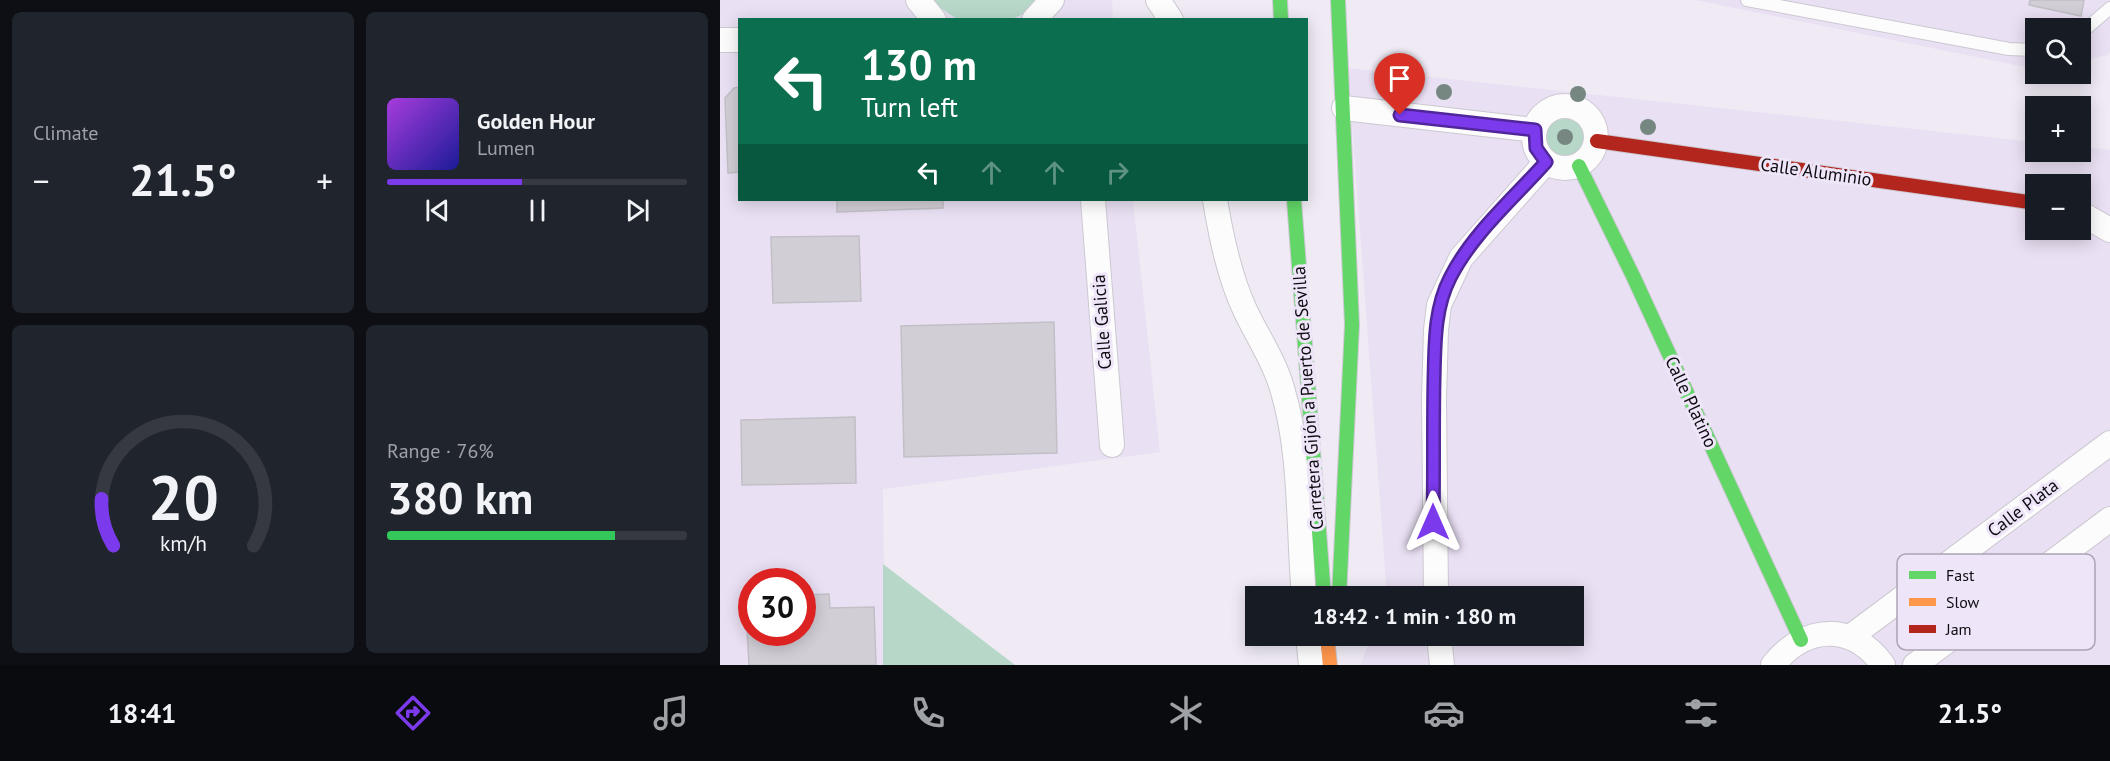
<!DOCTYPE html>
<html lang="en">
<head>
<meta charset="utf-8">
<style>
	body { margin:0; font-family:"PT Sans",sans-serif; background:#20242c; color:#f1f3f6; height:100vh; display:flex; flex-direction:column; font-size:22px; white-space:nowrap }
	* { box-sizing:border-box; margin:0 }
	p { font-size:20px; color:#9ea1a6 }
	.icon { flex:none; width:33px; height:33px; fill:none; stroke:currentColor; stroke-width:2; stroke-linecap:round; stroke-linejoin:round }
	.map { position:relative; flex:1; overflow:hidden }
	.sheet { display:flex; flex-direction:column; gap:12px; padding:12px; background:#0d0f14; width:720px }
	.sheet>* { flex:none }
	.banner { position:absolute; left:18px; top:18px; width:570px; height:183px; border-radius:0px; box-shadow:0 3px 15px #0003; background:#0b6e4f; color:#fff; overflow:hidden }
	.buttons { position:absolute; left:1305px; top:18px; display:grid; gap:12px }
	.buttons a { display:grid; place-items:center; width:66px; height:66px; border-radius:0px; background:#171b24; box-shadow:0 3px 15px #0003; font-size:30px }
	.speed { position:absolute; left:18px; top:568px; display:flex; gap:12px; font-size:30px; font-weight:700; text-align:center }
	.speed>* { display:grid; place-content:center; width:78px; height:78px; border-radius:50%; background:#171b24; box-shadow:0 3px 15px #0003; line-height:1 }
	.speed .limit { border:9px solid #d22; background:#fff; color:#111 }
	.pin { position:absolute; display:grid; place-items:center; width:51px; height:51px; color:#fff; margin:-62px -26px; border-radius:50% 50% 50% 0; rotate:-45deg; box-shadow:0 0 6px #0007 }
	.pin .icon { rotate:45deg }
	.me { position:absolute; width:66px; margin:-33px; rotate:0deg; stroke-linejoin:round; filter:drop-shadow(0 0 4px #0008) }
	.turn { display:flex; align-items:center; gap:21px; height:126px; padding:0 24px; font-size:27px }
	.turn .icon { width:78px; height:78px; stroke-width:2.5 }
	.turn b { display:block; font-size:42px; line-height:51px }
	.lanes { display:flex; align-items:center; height:57px; padding:0 24px; background:#0003; justify-content:center; gap:30px; direction:ltr }
	.lanes .off { opacity:.35 }
	.big { font-size:45px; font-weight:600; line-height:1.1 }
	.sheet .widget { flex:1; display:flex; flex-direction:column; justify-content:center; gap:9px; min-width:0; padding:0 21px; border-radius:9px; background:#20242c }
	.sheet .dial { align-items:center; gap:0 }
	.dial svg { height:156px; overflow:visible; fill:none; stroke:#363941; stroke-width:7; stroke-linecap:round; text-anchor:middle }
	.dial text { fill:#f1f3f6; stroke:none }
	.song { display:flex; align-items:center; gap:18px }
	.cover { width:72px; height:72px; border-radius:9px; background:linear-gradient(135deg,hsl(280 70% 55%),hsl(240 70% 35%)) }
	.played { height:6px; border-radius:3px; background:linear-gradient(90deg,#7c3aed 45%,#363941 45%) }
	.keys { display:flex; justify-content:space-around; direction:ltr }
	.heat { display:flex; justify-content:space-between; align-items:center; font-size:33px; direction:ltr }
	.charge { height:9px; border-radius:4px; background:linear-gradient(90deg,#34c759 76%,#363941 0) }
	.sheet .tiles { flex:1; display:grid; gap:12px; grid-template-columns:repeat(2,1fr) }
	.trip { position:absolute; left:525px; top:586px; width:339px; height:60px; border-radius:0px; background:#171b24; box-shadow:0 3px 15px #0003; font-weight:600; line-height:60px; text-align:center }
	.tabs { display:flex; height:96px; justify-content:space-around; align-items:center; background:#090b0e; color:#9ea1a6 }
	.tabs .icon { width:42px; height:42px }
	.tabs .on { color:#7c3aed }
	.tabs b { font-size:27px; color:#f1f3f6 }
	main { display:flex; flex:1; min-height:0 }
	.map>svg:first-child { display:block }
	.built { fill:#e9e0f3; fill-rule:evenodd }
	.green { fill:#b7d8c9 }
	.building { fill:#d2ced6; stroke:#c2bfc7; stroke-width:1.5 }
	.lines { fill:none; stroke-linecap:round; stroke-linejoin:round }
	.lane-casing { stroke:#ccc8d1; stroke-width:14 }
	.street-casing { stroke:#ccc8d1; stroke-width:26 }
	.fast-casing { stroke:#ccc8d1; stroke-width:16 }
	.slow-casing { stroke:#ccc8d1; stroke-width:16 }
	.jam-casing { stroke:#ccc8d1; stroke-width:16 }
	.lane { stroke:#fdfcfd; stroke-width:12 }
	.street { stroke:#fdfcfd; stroke-width:24 }
	.fast { stroke:#63d668; stroke-width:14 }
	.slow { stroke:#ff974d; stroke-width:14 }
	.jam { stroke:#b3261e; stroke-width:14 }
	.tree { fill:#768782 }
	.route-casing { stroke:#51269a; stroke-width:15 }
	.route { stroke:#7c3aed; stroke-width:10 }
	.labels { text-anchor:middle; stroke-width:6; stroke-linejoin:round; paint-order:stroke }
	.street-label { font-size:18px; fill:#0e0b11; stroke:#efe5f9 }
	.key { fill:#efe5f9; stroke:#aca4b3; stroke-width:1.5 }
	.key-label { font-size:16px; fill:#0e0b11 }
</style>
</head>
<body>
<main>
<section class="sheet">
<div class="tiles">
<div class="widget"><p>Climate</p>
<div class="heat"><a>−</a><b class="big">21.5°</b><a>+</a></div>
</div>
<div class="widget">
<div class="song"><i class="cover"></i><div><b>Golden Hour</b><p>Lumen</p></div></div>
<div class="played"></div>
<div class="keys"><svg class="icon" aria-label="previous" viewBox="0 0 24 24"><path d="M18 5L8 12l10 7zM5 5v14"/></svg><svg class="icon" aria-label="pause" viewBox="0 0 24 24"><path d="M8 5v14M16 5v14"/></svg><svg class="icon" aria-label="next" viewBox="0 0 24 24"><path d="M6 5l10 7-10 7zM19 5v14"/></svg></div>
</div>
<div class="widget dial"><svg viewBox="0 0 100 80">
<path d="M14 69A42 42 0 1 1 86 69"/>
<path d="M14 69A42 42 0 0 1 8 45" stroke="#7c3aed"/>
<text x="50" y="56" font-size="32" font-weight="700">20</text>
<text x="50" y="72" font-size="11">km/h</text>
</svg></div>
<div class="widget"><p>Range · 76%</p><b class="big">380 km</b><div class="charge"></div></div>
</div>
</section>
<div class="map">
<svg width="1390" height="665" viewBox="0 0 1390 665">
	<rect width="100%" height="100%" fill="#efeaf4"/>
	<path class="built" d="M0,0H392L393,19L20,20V200H413L440,452L163,489L165,665H0ZM32,582H82V633H32Z
		M975,0H1390V52L1388,55L1361,61L1360,28H1316L1315,69Z
		M628,68L1315,142L1316,152H1360L1361,146L1390,150V665H640L652,636H854V597H667ZM1316,184H1360V230H1316Z"/>
	<path class="green" d="M213,0H317L301,15L290,20L237,19L219,7Z
		M846,106C866,109 876,120 877,141L851,168C806,170 801,113 846,106Z
		M163,564L295,665H163Z"/>
	<path class="building" d="M1310,0H1364L1361,16L1309,5Z
		M20,87V172L8,173L5,98L14,88Z
		M117,200H223V208L117,212Z
		M139,236L141,301L53,303L51,237Z
		M334,322L337,453L184,457L181,326Z
		M135,417L136,483L22,485L21,420Z
		M109,594L110,608L154,607L156,665H29L26,609H32V633H82V595Z"/>
	<g class="lines">
		<g class="lane-casing">
			<path id="lane" d="M1027,0L1289,49L1316,50
				M1360,34L1390,8"/>
		</g>
		<g class="street-casing">
			<path id="street" d="M198,0L214,20
				M438,0L451,20
				M314,20L332,0
				M0,40H20
				M814 137a31 31 0 1 1 62 0a31 31 0 1 1-62 0Z
				M624,108L815,130
				M373,200L392,445
				M495,200C501,236 509,276 525,310C537,336 554,360 562,388C582,453 578,530 584,597
				M1360,213L1390,230
				M716,597L714,399L716,330L719,305L741,258L826,162
				M588,636L591,665
				M719,636L722,665
				M1130,637L1390,443
				M1053,665C1085,625 1132,622 1163,665
				M1195,665L1390,519"/>
		</g>
		<g class="fast-casing">
			<path id="fast" d="M560,0L561,20
				M618,0L632,325L619,597
				M859,166L913,276L1081,640
				M574,200L604,597"/>
		</g>
		<g class="slow-casing">
			<path id="slow" d="M607,636L610,665"/>
		</g>
		<g class="jam-casing">
			<path id="jam" d="M877,141L1316,203"/>
		</g>
		<use href="#lane" class="lane"/>
		<use href="#street" class="street"/>
		<use href="#fast" class="fast"/>
		<use href="#slow" class="slow"/>
		<use href="#jam" class="jam"/>
	</g>
	<g class="tree">
		<circle cx="676" cy="89" r="8"/>
		<circle cx="724" cy="92" r="8"/>
		<circle cx="858" cy="94" r="8"/>
		<circle cx="928" cy="127" r="8"/>
		<circle cx="845" cy="137" r="8"/>
	</g>
	<g class="lines">
		<g class="route-casing">
			<path id="route" d="M680,115L815,130L816,148L826,162C794,198 752,234 730,278C714,309 715,345 714,380C713,427 714,475 713,522"/>
		</g>
		<use href="#route" class="route"/>
	</g>
	<g class="labels">
		<g class="street-label">
			<text transform="translate(1096 172) rotate(8)" y="6">Calle Aluminio</text>
			<text transform="translate(382 322) rotate(-94)" y="6">Calle Galicia</text>
			<text transform="translate(588 398) rotate(-94)" y="6">Carretera Gijón a Puerto de Sevilla</text>
			<text transform="translate(971 402) rotate(65)" y="6">Calle Platino</text>
			<text transform="translate(1303 508) rotate(-37)" y="6">Calle Plata</text>
		</g>
	</g>
	<rect x="1177" y="554" width="198" height="96" rx="9" class="key"/>
	<rect x="1189" y="571" width="27" height="8" fill="#63d668"/>
	<rect x="1189" y="598" width="27" height="8" fill="#ff974d"/>
	<rect x="1189" y="625" width="27" height="8" fill="#b3261e"/>
	<g class="key-label">
		<text x="1226" y="581">Fast</text>
		<text x="1226" y="608">Slow</text>
		<text x="1226" y="635">Jam</text>
	</g>
</svg>
<div class="buttons">
<a><svg class="icon" aria-label="search" viewBox="0 0 24 24"><circle cx="10" cy="10" r="6"/><path d="M15 15l6 6"/></svg></a>
<a>+</a>
<a>−</a>
</div>
<div class="speed"><div class="limit">30</div></div>
<div class="pin" style="left:680px;top:115px;background:#d93025"><svg class="icon" aria-label="arrive" viewBox="0 0 24 24"><path d="M6 21V4h12l-3 4 3 4H6"/></svg></div>
<svg class="me" style="left:713px;top:522px" viewBox="-20 -20 40 40"><path d="M0-17L14 15 0 8-14 15z" fill="#7c3aed" stroke="#fff" stroke-width="4"/></svg>
<div class="trip">18:42 · 1 min · 180 m</div>
<div class="banner">
<div class="turn"><svg class="icon" aria-label="left" viewBox="0 0 24 24"><path d="M17 20v-9H6M10 6l-5 5 5 5"/></svg><div><b>130 m</b>Turn left</div></div>
<div class="lanes"><svg class="icon" aria-label="left" viewBox="0 0 24 24"><path d="M17 20v-9H6M10 6l-5 5 5 5"/></svg><svg class="icon off" aria-label="ahead" viewBox="0 0 24 24"><path d="M12 20V5M6 11l6-6 6 6"/></svg><svg class="icon off" aria-label="ahead" viewBox="0 0 24 24"><path d="M12 20V5M6 11l6-6 6 6"/></svg><svg class="icon off" aria-label="right" viewBox="0 0 24 24"><path d="M7 20v-9h11M14 6l5 5-5 5"/></svg></div>
</div>
</div>
</main>
<nav class="tabs">
<b>18:41</b>
<svg class="icon on" aria-label="directions" viewBox="0 0 24 24"><path d="M12 3l9 9-9 9-9-9zM9 14v-3h6M13 9l2 2-2 2"/></svg>
<svg class="icon" aria-label="music" viewBox="0 0 24 24"><path d="M9 18V5l10-2v13"/><circle cx="6" cy="18" r="3"/><circle cx="16" cy="16" r="3"/></svg>
<svg class="icon" aria-label="phone" viewBox="0 0 24 24"><path d="M5 4h4l2 5-3 2q2 4 5 5l2-3 5 2v4C11 20 4 13 5 4z"/></svg>
<svg class="icon" aria-label="climate" viewBox="0 0 24 24"><path d="M12 3v18M4 7l16 10M4 17L20 7"/></svg>
<svg class="icon" aria-label="car" viewBox="0 0 24 24"><path d="M5 17H2v-5l4-1 3-4h7l3 4 3 1v5h-3M9 17h6M6 11h13"/><circle cx="7" cy="17" r="2"/><circle cx="17" cy="17" r="2"/></svg>
<svg class="icon" aria-label="filters" viewBox="0 0 24 24"><path d="M4 7h16M4 17h16"/><circle cx="9" cy="7" r="2"/><circle cx="15" cy="17" r="2"/></svg>
<b>21.5°</b>
</nav>
</body>
</html>
